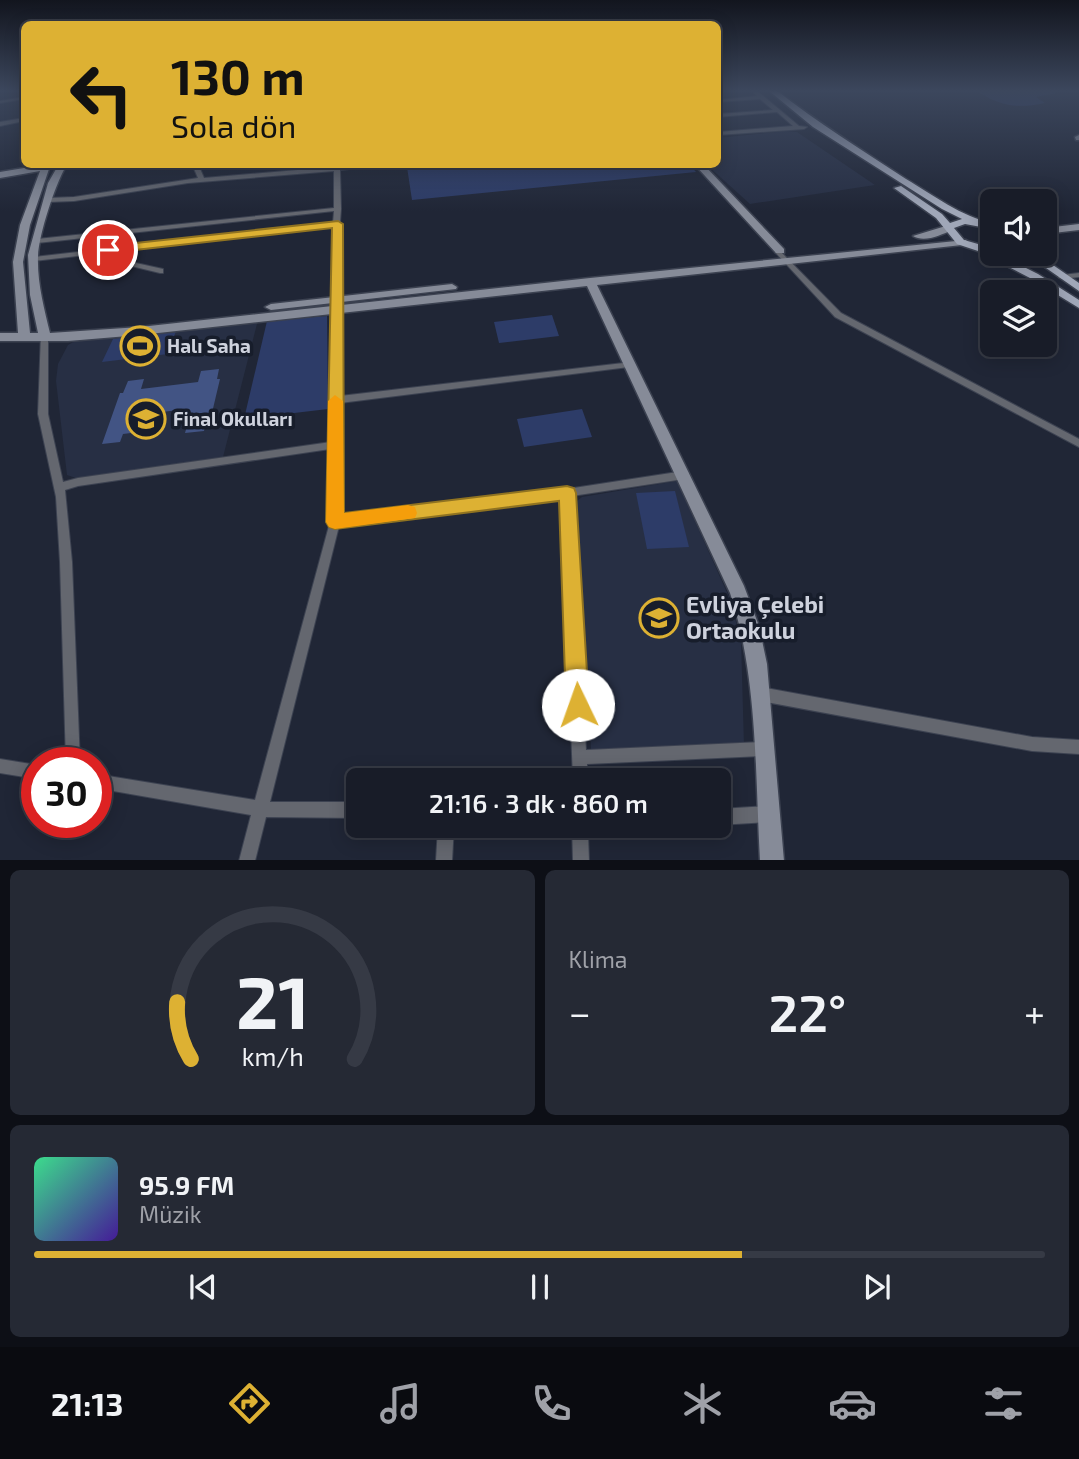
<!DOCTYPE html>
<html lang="tr">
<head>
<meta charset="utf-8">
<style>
	body { margin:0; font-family:"Exo 2",sans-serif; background:#252934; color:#f1f3f6; height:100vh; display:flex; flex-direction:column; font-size:26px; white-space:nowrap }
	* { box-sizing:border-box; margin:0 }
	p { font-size:23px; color:#9fa1a8 }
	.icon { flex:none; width:38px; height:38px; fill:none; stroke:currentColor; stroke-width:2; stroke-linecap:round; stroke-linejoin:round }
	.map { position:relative; height:860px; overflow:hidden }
	.details { display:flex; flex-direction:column; gap:10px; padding:10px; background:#0d0f16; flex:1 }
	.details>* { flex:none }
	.banner { position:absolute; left:21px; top:21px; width:700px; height:147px; border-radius:10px; box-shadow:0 4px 18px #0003,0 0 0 2px #363a45; background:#ddb133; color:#111; overflow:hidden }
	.tools { position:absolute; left:980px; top:189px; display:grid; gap:14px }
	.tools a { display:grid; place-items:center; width:77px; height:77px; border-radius:10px; background:#181c28; box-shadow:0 4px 18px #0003,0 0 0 2px #363a45; font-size:35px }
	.speed { position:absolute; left:21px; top:747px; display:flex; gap:14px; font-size:35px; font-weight:700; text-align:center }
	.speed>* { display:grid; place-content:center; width:91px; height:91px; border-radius:50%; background:#181c28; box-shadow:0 4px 18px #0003,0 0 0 2px #363a45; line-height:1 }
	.speed .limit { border:10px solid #d22; background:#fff; color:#111 }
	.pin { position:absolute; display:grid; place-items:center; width:60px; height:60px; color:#fff; margin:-30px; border:4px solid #fff; border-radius:50%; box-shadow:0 2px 7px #0007 }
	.me { position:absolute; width:77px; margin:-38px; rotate:357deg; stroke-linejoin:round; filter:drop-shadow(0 0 5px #0008) }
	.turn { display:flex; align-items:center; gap:24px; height:147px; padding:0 35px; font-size:32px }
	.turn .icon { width:91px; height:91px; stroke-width:2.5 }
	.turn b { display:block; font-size:49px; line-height:60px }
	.big { font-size:52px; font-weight:600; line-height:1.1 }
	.details .widget { flex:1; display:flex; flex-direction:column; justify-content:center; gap:10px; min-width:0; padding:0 24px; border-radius:10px; background:#252934 }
	.details .dial { align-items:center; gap:0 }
	.dial svg { height:182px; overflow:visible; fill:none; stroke:#363a45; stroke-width:7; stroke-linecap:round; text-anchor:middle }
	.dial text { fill:#f1f3f6; stroke:none }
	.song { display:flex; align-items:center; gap:21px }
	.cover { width:84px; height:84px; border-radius:10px; background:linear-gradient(135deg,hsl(150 70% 55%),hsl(260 70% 35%)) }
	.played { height:7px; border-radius:4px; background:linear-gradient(90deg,#ddb133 70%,#363a45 70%) }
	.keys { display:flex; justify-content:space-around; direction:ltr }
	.heat { display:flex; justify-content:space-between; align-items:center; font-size:38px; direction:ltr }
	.details .tiles { flex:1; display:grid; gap:10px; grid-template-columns:1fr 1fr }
	.widget:last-child { grid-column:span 2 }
	.trip { position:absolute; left:346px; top:768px; width:385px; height:70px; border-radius:10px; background:#181c28; box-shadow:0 4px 18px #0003,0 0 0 2px #363a45; font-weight:600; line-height:70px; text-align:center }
	.tabs { display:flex; height:112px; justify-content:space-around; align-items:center; background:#0a0b10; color:#9fa1a8 }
	.tabs .icon { width:49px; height:49px }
	.tabs .selected { color:#ddb133 }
	.tabs b { font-size:32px; color:#f1f3f6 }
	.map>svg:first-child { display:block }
	.built { fill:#272f44 }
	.green { fill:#2d3c68 }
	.building { fill:#425484 }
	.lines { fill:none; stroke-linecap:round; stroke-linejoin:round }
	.street-casing { stroke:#3c4251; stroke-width:2 }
	.secondary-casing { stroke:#3c4251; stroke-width:3 }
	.primary-casing { stroke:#3c4251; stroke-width:3 }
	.street { fill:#64676f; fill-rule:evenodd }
	.secondary { fill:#868b98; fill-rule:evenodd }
	.primary { fill:#a0a7b8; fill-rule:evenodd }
	.route { fill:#ddb133; stroke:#907321; stroke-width:2 }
	.slow { fill:#f59e0b }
	.labels { text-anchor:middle; stroke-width:7; stroke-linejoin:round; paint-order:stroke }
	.poi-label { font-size:19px; font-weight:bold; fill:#ced2dd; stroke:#171d2b; text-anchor:start }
	.near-poi-label { font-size:23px; font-weight:bold; fill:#ced2dd; stroke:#171d2b; text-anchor:start }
</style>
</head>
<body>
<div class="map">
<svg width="1079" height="861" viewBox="0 0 1079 861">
	<rect width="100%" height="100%" fill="#202636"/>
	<path class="built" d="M786,131L797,132L875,185L750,204L707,165L718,164V138Z
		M258,320L223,457L76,478L67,475L56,381L58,364L68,345L77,340Z
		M677,481L729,597L741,640L744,746L591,749L577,501L582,497Z"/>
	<path class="green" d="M975,90H1050L1057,93L1036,97L1045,103C1016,109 1000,106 975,90Z
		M432,164H689L696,172L412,200L407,167Z
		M552,315L559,336L499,343L494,322Z
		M327,316L328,409L244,419L267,321Z
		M176,331L168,354L102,362L113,339Z
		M582,409L592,437L524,447L517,419Z
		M675,491L689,547L647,549L636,493Z"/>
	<path class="building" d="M219,369L217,379H220L211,417L207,418L204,431L185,433L187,426L181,427L186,409L138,415L131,433L123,434L120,442L102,444L120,393H123L128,381L144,379L141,389L198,382L201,371Z"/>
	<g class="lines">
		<g class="street-casing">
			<path id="street" d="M751,90H756L799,126L807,127L804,129L718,135V132L793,126L777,112L718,117V114L773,110L760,99L718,102V100L757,96Z
				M24,97V99L0,103V101Z
				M24,118V121L0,126V122Z
				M192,164H198L204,178L367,164H397L340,170L341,209L340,223L341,224L340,225V396L632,362L633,364L632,366L629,367L340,403V517L567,489L684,471L688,472L689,475L688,478L684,479L572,496L586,750L762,742L767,744L769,749L767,754L762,756L587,764V780H573L562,498L339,526L270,802H359V818L266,817L255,861H239L251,815L96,788V774L255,800L330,522V449L78,486L65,490L72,562L80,763H66L60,562L56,497L38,414L41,333H47L48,335V414L63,482L78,478L331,442L333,227L95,254L163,269V273H160L86,255L34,261L30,259L34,257L333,223L334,211L37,243L34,241L37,239L334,208V171L188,183L74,201L48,202L45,200L48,198L74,197L198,178Z
				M777,249L779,250L841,313L1079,439V447L835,317L775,252V250Z
				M1079,273V277L1062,279L1058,277L1062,275Z
				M760,687L1032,737L1079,740V754L1032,751L760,701L755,699L753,694L755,689Z
				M0,759L37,765V779L0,773Z
				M768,806L773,809L776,814L773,819L768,822L719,825V809Z
				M438,826H454L452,861H436Z
				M572,826H598L595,831L588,834L589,861H573Z"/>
		</g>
		<g class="secondary-casing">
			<path id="secondary" d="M1079,135V140H1076L1075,137Z
				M59,164L66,166C55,185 39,234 38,256C37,282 44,308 50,333L140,327L590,278L966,240L967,242L962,245L597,285L744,586L759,626L767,664L784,861H760C755,772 758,677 730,593L587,286L140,335L68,341H0V333H18L13,262L20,225L40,171L0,178V172L42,165L49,169L30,225L23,262L30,333H38L30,295L28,255L48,183Z
				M694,164H703L784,249V253H776Z
				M1079,224V230L1045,234V228Z
				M949,225L954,228L952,230C941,235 924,243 913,236Z
				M452,284L457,287L456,289L271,310L265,307L271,304Z"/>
		</g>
		<g class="primary-casing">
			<path id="primary" d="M768,90H776C818,123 862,150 906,179C933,195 962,217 992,223V229L965,224L954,228L964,240L992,248V254H998L1038,274L1079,300V308L1030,278L978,251L957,244L936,218L894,188L901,186L942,214L950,223L962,219L942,209L813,127Z
				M1026,254H1037L1079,283V291Z"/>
		</g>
		<use href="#street" class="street"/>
		<use href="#secondary" class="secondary"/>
		<use href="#primary" class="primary"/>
	</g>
	<linearGradient id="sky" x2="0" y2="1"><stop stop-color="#12151e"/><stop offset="0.43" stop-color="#3c475d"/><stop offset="1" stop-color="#3c475d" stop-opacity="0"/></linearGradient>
	<rect width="1079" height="211" fill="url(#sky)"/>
	<path class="route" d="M338,221L343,224L344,513L567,486L574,488L576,493L589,705L586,713L578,716L570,713L566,705L559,501L335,529L329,527L326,522L332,228L108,253L102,250L108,246Z"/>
	<path class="slow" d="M335,395L343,401L344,513L408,505L415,507L417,513L415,518L335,529L329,527L326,522L328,401Z"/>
	<defs>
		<g id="stadium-ring" transform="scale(2.0125)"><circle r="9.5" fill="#171d2b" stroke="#ddb133" stroke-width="1.5"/><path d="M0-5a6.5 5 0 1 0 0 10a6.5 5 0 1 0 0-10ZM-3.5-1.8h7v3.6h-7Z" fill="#ddb133"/></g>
		<g id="school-ring" transform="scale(2.0125)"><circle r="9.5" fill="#171d2b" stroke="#ddb133" stroke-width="1.5"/><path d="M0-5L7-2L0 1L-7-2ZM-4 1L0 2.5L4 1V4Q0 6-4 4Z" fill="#ddb133"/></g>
	</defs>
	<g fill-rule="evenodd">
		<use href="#stadium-ring" x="140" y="346"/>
		<use href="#school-ring" x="146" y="419"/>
		<use href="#school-ring" x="659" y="618"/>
	</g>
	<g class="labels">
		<g class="poi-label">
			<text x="167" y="353">Halı Saha</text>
			<text x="173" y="426">Final Okulları</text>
		</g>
		<g class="near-poi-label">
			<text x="686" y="613">Evliya Çelebi<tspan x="686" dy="26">Ortaokulu</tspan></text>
		</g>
	</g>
</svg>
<div class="tools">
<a><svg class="icon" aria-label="sound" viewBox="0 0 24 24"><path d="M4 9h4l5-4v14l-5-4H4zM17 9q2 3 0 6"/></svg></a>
<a><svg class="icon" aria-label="layers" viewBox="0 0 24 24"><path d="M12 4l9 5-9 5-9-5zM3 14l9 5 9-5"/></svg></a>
</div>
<div class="speed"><div class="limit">30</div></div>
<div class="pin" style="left:108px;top:250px;background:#d93025"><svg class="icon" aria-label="arrive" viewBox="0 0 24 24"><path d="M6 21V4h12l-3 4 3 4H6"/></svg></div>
<svg class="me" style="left:578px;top:705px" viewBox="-20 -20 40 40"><circle r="19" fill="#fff"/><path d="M0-13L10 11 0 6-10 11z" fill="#ddb133"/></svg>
<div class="trip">21:16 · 3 dk · 860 m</div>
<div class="banner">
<div class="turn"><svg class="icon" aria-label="left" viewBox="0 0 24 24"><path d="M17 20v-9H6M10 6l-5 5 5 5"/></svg><div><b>130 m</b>Sola dön</div></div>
</div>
</div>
<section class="details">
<div class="tiles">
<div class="widget dial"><svg viewBox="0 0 100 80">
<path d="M14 69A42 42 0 1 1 86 69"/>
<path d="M14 69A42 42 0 0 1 8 44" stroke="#ddb133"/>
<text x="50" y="56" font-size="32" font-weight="700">21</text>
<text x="50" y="72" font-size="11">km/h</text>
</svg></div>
<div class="widget"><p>Klima</p>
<div class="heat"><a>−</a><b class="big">22°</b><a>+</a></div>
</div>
<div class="widget">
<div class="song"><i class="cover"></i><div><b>95.9 FM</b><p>Müzik</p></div></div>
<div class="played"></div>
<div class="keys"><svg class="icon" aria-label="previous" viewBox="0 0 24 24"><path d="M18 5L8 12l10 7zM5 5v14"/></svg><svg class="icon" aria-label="pause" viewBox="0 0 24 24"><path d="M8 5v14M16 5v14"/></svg><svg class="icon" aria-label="next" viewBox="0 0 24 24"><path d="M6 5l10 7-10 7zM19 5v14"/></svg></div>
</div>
</div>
</section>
<nav class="tabs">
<b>21:13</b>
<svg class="icon selected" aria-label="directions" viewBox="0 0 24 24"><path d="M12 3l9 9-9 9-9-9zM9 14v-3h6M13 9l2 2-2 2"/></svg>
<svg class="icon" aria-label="music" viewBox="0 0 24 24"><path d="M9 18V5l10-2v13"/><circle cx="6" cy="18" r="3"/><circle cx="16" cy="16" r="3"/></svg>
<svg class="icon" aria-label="phone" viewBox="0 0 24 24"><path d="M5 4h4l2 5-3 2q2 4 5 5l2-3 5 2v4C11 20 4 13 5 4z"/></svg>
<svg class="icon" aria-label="climate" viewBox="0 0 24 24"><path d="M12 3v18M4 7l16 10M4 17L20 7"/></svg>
<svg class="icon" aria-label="car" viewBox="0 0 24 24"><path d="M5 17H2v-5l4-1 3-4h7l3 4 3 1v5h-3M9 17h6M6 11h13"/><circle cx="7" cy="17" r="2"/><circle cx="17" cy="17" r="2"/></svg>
<svg class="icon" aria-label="filters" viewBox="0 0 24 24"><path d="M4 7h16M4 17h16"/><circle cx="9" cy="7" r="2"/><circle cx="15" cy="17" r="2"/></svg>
</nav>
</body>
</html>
